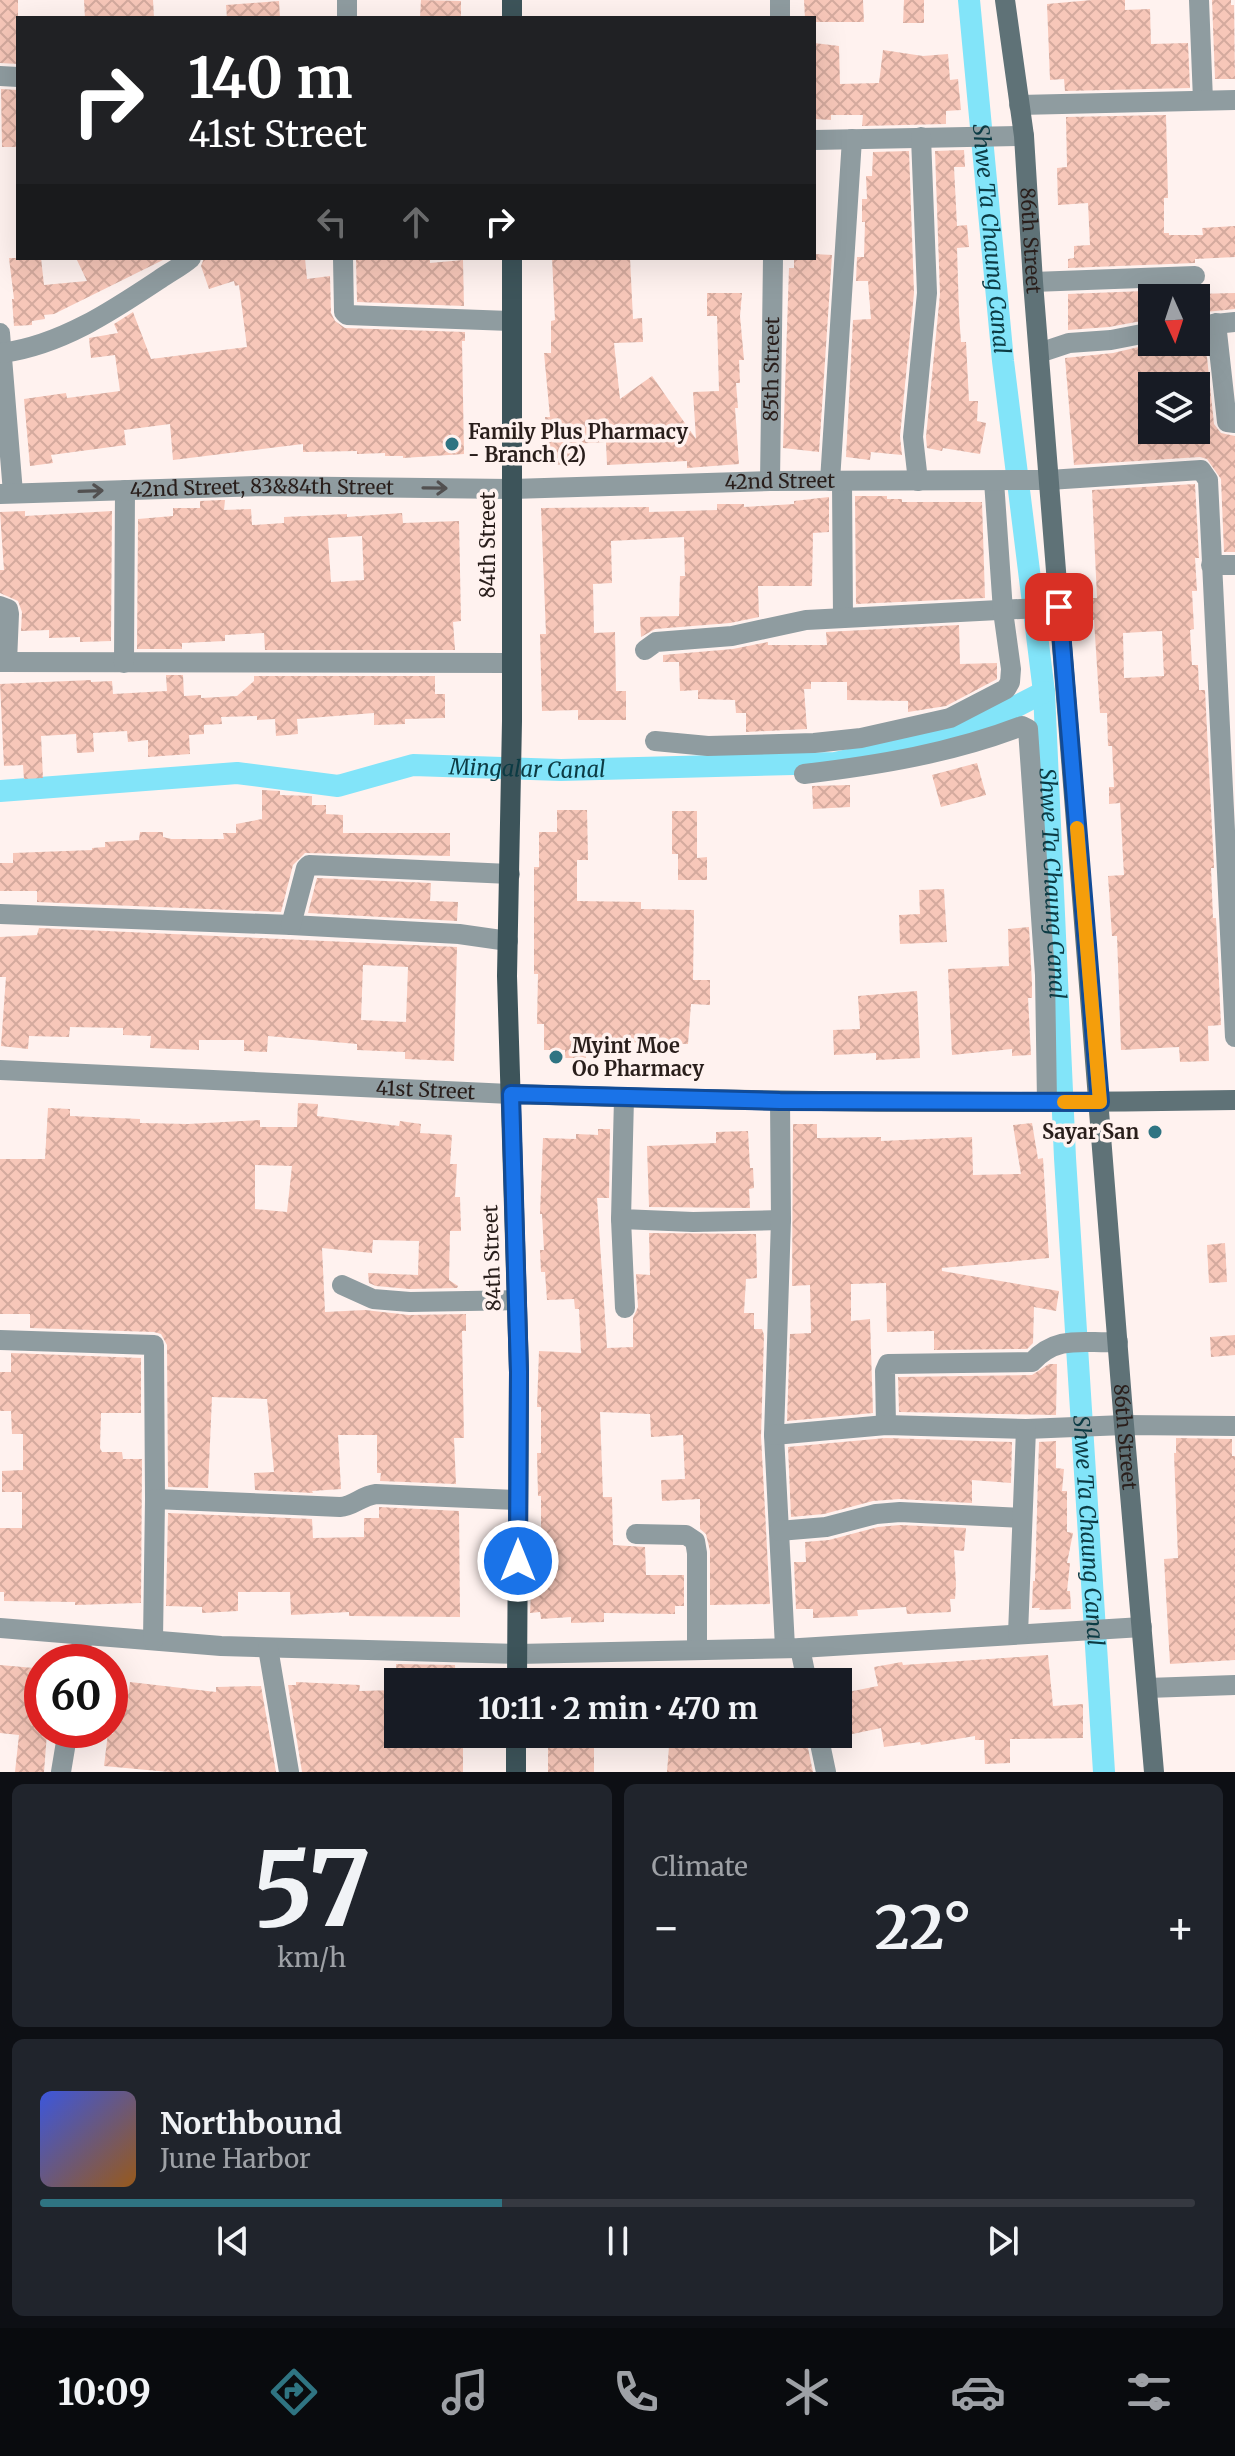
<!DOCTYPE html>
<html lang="en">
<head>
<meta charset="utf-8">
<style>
	body { margin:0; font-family:Merriweather,serif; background:#20242c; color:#f1f3f6; height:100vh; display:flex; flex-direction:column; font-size:30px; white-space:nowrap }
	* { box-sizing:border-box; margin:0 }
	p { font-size:26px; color:#9ea1a6 }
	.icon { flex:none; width:44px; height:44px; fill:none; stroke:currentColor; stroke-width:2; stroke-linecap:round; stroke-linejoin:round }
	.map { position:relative; height:1772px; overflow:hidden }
	.details { display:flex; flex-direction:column; gap:12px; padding:12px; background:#0d0f14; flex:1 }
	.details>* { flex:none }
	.banner { position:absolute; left:16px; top:16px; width:800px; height:244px; border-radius:0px; box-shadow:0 8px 32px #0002; background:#202124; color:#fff; overflow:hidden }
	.needle { width:52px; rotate:177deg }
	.fabs { position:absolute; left:1138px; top:284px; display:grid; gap:16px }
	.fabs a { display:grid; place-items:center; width:72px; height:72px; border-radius:0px; background:#171b24; box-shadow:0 8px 32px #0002; font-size:40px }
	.speed { position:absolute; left:24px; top:1644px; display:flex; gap:16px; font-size:40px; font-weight:700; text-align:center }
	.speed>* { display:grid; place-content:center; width:104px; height:104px; border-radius:50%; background:#171b24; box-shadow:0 8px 32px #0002; line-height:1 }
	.speed .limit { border:12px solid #d22; background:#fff; color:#111 }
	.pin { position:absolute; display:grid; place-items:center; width:68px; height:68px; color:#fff; margin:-34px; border-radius:16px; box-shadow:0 4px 12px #0006 }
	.me { position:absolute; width:88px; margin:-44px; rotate:0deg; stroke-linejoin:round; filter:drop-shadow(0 0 6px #0008) }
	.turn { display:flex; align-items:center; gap:28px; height:168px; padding:0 40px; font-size:36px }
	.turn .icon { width:104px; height:104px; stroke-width:2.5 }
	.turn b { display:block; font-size:56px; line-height:68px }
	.lanes { display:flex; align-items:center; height:76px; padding:0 40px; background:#0003; justify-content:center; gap:40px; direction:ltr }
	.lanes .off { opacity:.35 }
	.big { font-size:60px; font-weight:700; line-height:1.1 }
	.details .card { flex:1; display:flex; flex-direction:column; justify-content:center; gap:12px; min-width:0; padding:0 28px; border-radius:12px; background:#20242c }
	.details .dial { align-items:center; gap:0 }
	.dial b { font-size:104px; line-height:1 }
	.song { display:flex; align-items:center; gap:24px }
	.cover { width:96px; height:96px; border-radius:12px; background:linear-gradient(135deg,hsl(230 70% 55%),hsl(30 70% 35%)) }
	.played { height:8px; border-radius:4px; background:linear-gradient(90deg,#2f7482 40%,#363941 40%) }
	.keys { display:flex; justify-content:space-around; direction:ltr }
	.heat { display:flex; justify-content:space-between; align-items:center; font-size:44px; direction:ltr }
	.details .tiles { flex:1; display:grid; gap:12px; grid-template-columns:1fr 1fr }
	.card:last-child { grid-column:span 2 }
	.trip { position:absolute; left:384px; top:1668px; width:468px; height:80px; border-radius:0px; background:#171b24; box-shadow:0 8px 32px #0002; font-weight:700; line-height:80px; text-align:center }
	.tab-bar { display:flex; height:128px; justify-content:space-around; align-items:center; background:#090b0e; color:#9ea1a6 }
	.tab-bar .icon { width:56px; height:56px }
	.tab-bar .current { color:#2f7482 }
	.tab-bar b { font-size:36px; color:#f1f3f6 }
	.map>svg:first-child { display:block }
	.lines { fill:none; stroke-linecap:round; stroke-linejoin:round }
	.canal { stroke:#82e4f9; stroke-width:22 }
	.building { fill:url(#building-cross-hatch); fill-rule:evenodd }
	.minor { stroke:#8f9ca0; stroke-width:20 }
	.tertiary { stroke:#8f9ca0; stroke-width:20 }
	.secondary { stroke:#5f7277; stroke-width:20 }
	.primary { stroke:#3d545a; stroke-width:20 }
	.oneway { stroke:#525050 }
	.route-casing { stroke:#114b97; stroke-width:20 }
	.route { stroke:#1a73e8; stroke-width:14 }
	.slow { stroke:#f59e0b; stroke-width:14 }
	.poi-dot { fill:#2f7482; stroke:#fff2ef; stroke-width:3 }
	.labels { text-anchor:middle; stroke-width:7; stroke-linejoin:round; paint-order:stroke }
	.street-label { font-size:20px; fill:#291e1b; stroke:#fff2ef }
	.poi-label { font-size:20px; font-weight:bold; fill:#291e1b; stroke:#fff2ef; text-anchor:start }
	.water-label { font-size:22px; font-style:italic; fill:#0c3b44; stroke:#fff2ef }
</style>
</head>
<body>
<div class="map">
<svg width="1235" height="1772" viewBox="0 0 1235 1772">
	<defs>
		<pattern id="building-cross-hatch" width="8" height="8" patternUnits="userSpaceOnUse" patternTransform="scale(2)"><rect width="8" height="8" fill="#f7c7b9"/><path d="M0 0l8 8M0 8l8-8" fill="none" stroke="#d4aa9e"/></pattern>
	</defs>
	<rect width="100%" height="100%" fill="#fff2ef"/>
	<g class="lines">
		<g class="canal">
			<path id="s1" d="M969,0L1003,361L1044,692L1065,1158L1104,1772"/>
			<path id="s2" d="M0,791L237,773L338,786L413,765L561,770L835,763L959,736L1044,692"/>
		</g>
	</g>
	<path class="building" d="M0,0H18V64L0,63Z
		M84,0H153L154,18H85Z
		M421,0L461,1V18H420Z
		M804,0H863L864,22H814V18H805Z
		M904,0H924V23H903Z
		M1092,0H1125V10L1150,9L1151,44L1188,43L1190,88L1065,91L1064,79L1050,80L1047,4Z
		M1212,0H1231V5H1234L1235,79H1215Z
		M279,1L280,18H227L226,5Z
		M814,43L839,46L840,84L879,83L883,50L923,56L948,54L950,80L958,79L961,110L946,111V124L862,126L863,115H831V120L814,119Z
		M1,89L18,90V147H2Z
		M1166,115L1168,198H1164V233H1169V235H1203L1202,228L1235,226V257L1195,259V263L1068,268V259L1074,258V246L1090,245L1088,203L1058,205L1057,168L1067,167L1066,117Z
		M964,150L965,167H954L957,226L967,225L969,247L957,248L959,314L961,342H966L969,401H978L977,421L986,423L980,454L943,448L942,451L927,448L926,437L940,294L935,151Z
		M909,151L914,293L900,436L902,455L871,452L870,460L846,457L853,320L871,319L868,281H856L857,257H864L865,222H862V199H867L866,176H872L873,152Z
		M814,254L832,255L819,452L783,448L789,268H794V258H814Z
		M9,258H41L44,285L87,281L76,258H167L54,314L44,315L45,319L32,321V325L14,326L12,299H14Z
		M204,258H305L307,279L330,276L331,313L335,321L345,328L465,332V341H462L464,454L403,458V456H385V453L357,454V451L303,452V444L173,460L170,424L124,430L126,445L51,455L53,463L30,466L24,399L66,393L67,398L120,391L115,355L91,358L89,338L118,333L114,324L133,312L151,359L247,347L239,285L235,286L234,281L209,289L201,266Z
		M356,258H430V263L463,260L464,306L357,302Z
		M552,258H630L633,319L642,318L643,342L614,343L620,399L652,376L696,439L693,392L719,391L717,316H707V293H742L740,316L744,360H739L740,383H736L738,408H735L739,464L687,468V461L607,465L606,442L572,444L573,464L547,465L545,417H550L544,353H551V321L555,320Z
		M1195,289V298H1152V319L1109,327L1068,330V294Z
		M1235,293V309L1196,313V294Z
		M1205,338L1214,424L1221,433L1235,436V552H1224L1221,479L1207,459L1200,457L1074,465L1065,358L1113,353L1160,342H1196V339ZM1152,386H1196V430H1152Z
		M1195,484L1199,558H1195L1197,591H1192L1194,629L1190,630L1192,665H1198L1199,690H1205L1214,868H1211L1213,918H1216L1221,1025L1208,1026L1209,1061L1180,1062L1179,1047L1121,1050L1117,936H1112L1108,876L1124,875L1120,803L1109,804V787H1114L1112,746H1108L1107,713H1100L1094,620H1091L1090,598H1097L1092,490ZM1162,631L1164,676L1124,678L1123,633Z
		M855,496H887V499H902V502H982L985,598L856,604Z
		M829,497V532L813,533L812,586H758L759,617L730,623L655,629L641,637L640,617L679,616L680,576H685L684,537L611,541L612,583L593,584L594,633L615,632L616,691H626V720H578V710L542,711L540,634H546L541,508L649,507V512L717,510V504H744V507L794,504V501Z
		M221,500H225L224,510L251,509L252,525L284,523V517L347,514V517L402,513L403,523L459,521L461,621L453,622L455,650H265L264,633L225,635V641L182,643V649H137L138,519L173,516V508H200V501ZM362,536L364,580L331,582L328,538Z
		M25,511V516L112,511L111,641L80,642V637L49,638V630L21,631L22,612L18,601L0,593V570H4L0,512Z
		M959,625L960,664L997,663V679L946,706L908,712V701L847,700V682H811V689H804L807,729L746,732V713H736L735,700L698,699V690L680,691L679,662H663V655L733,649L768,642V645H827L826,632Z
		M166,675H183L184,696L201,695V698L237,696L254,681V676H435V694H445V718L405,719V724L374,725V713L297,719L298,734L276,736L275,719L257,720V716L221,717L222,724L204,725V734L189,735L190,754L148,757V740L128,742L127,731L93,733L94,752L77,753L76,734L41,736L43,778L24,779L23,765L4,766L0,684L91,680V682L112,681L113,694L167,691Z
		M977,763L986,795L941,807L932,775Z
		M850,785V807L813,809L812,786Z
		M262,790L280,791V795L312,796V805H326V814L343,815V833H450V856L305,853L293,865L281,912L37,902V891H0V863H13V853L92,850V848L105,847V842L139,840L140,832H163V837L171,839H224L223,833H236V824L262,819Z
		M557,810H587L588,860H577V901L641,902V909L694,910L693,980H710V1005L691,1004L688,1044L586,1041V1058H565V1050H544V1024H537L538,974H534V867H539V832H557Z
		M672,811H697V858L707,857V880H678V854H672Z
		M317,878L431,883L430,901L458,902L457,921L308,913Z
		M944,889L947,942L900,944L899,915L920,914L919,890Z
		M1029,927L1032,983V998H1028L1031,1055L1012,1056V1049L952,1055L948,969L1009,966L1008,929Z
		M39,928L457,947L454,1061L405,1059V1052L357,1050V1044L268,1036L267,1052L244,1051V1040H199V1050L150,1048L151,1036L123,1035V1028L70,1027L69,1037L29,1036L28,1049L1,1046L6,977H0V937L37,935ZM363,965L408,967L406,1022L361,1020Z
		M917,991L920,1058L876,1060V1053L834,1055L833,1030L860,1029L858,996Z
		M298,1103L318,1104L317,1116L399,1126L400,1121L421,1124L420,1133L452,1135L450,1164H457L455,1197H460L461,1231H450L449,1280L458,1286L457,1288L410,1289L376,1286L369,1283L368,1273L418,1275L419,1241L373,1240L372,1253L322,1248L325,1312L365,1310L409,1315L466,1314V1331H462L464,1438H454L456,1484L380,1481L381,1473H377V1435H338L341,1489L312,1491L313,1493L255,1490L254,1473L274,1472L267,1399L212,1397L208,1488L168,1487L167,1345L161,1334L154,1332L30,1328V1314H0V1159H45L48,1108L70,1109V1116L140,1119V1123L188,1124L260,1120V1127H297ZM255,1165L292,1166L287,1212L255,1209Z
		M1032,1123L1038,1159L1043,1158L1049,1258L942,1268V1271L1059,1291L1056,1311L1034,1307L1033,1343L1027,1349L934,1350V1331L887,1332L886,1283L851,1284V1321L870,1319L873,1413L787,1421L790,1334L811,1333L810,1285L792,1286L793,1124H817V1138L881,1137V1141L972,1137L973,1175L1021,1174L1013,1125Z
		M598,1129H610L609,1198H597L607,1348L633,1347V1318L638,1307L636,1274L650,1275L649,1233L756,1234L757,1278L746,1279L744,1313H754V1329H762L764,1335L761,1436L770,1604L710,1605V1551L706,1534L700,1529V1499L662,1501L661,1480L685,1479L683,1435L651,1437L650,1414L600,1412L603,1497H612L613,1545L645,1547L646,1575H684V1606H675V1614L604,1613V1622L571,1623V1617L541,1619L540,1612L530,1613L531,1593L545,1592L544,1535H541V1496H538L537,1453H541V1407H537L539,1351L581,1353L579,1309H575L574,1299L547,1300L545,1272H541L540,1250H544L542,1214H540L543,1138L576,1139V1134L598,1135Z
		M748,1131L750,1168H753L754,1188L749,1189L750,1208L649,1207L647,1146L716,1143V1132Z
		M1225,1243L1227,1282L1209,1283L1207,1245Z
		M1235,1335V1355L1211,1357L1210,1337Z
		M11,1353L141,1358V1413H101L100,1448L102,1452H122L123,1459H142L141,1603L75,1605V1602L4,1601V1592H0V1528H22V1492H2V1471L23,1470V1434H12L11,1411H0V1372H11Z
		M1049,1364H1057L1056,1415L899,1412L898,1377L1032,1375Z
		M886,1438L1012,1442L1011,1483L972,1480V1503L899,1499L873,1501L824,1514L791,1517L788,1447Z
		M1176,1438L1232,1439V1456H1235V1660L1170,1664L1164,1559L1178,1558L1174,1453H1176Z
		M1056,1441V1468L1064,1469L1062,1491H1067V1532L1073,1533L1067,1563H1070L1067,1591H1070L1071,1609L1039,1610L1040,1608H1032L1033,1581H1035L1039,1442Z
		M379,1507L459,1511L460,1617L349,1616V1612L291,1615L290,1592H238V1611L202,1613V1607L166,1606L168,1513L312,1519L313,1538L364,1537V1518H379Z
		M900,1525L966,1528L964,1551L954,1550L956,1584L955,1599H950L951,1612L907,1614L906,1607L857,1610L858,1616L813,1618V1609H796L794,1562H806L805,1542L829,1540L878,1527Z
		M1048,1655L1053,1706L1083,1704V1738L1010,1739V1763L985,1764L984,1740H975V1736L921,1745L920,1742L884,1747L881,1728L838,1737V1694L878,1686L874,1667L902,1662L903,1665Z
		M396,1664L455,1665L456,1682H397Z
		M0,1665L34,1668L33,1684H42V1732L47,1733L44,1772H15L19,1735L0,1733Z
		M130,1682L216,1692V1687L261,1686L276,1772H169L104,1766L108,1733L113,1734L118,1700L127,1701Z
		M296,1682L360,1685L359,1691L398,1690V1734H459V1745H463V1772H302L288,1685H296Z
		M670,1734H805L813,1772H667Z
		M548,1747L594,1748V1772H548Z"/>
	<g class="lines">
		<g class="minor">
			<path d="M1199,0L1203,100"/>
			<path d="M347,18V0"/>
			<path d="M780,18V0"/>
			<path d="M0,76L18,77"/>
			<path d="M1019,105L1235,100"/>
			<path d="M814,140L1024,136"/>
			<path d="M343,258L344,312L347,315L512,321"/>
			<path d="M1033,282L1195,276"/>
			<path d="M1216,323L1227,422L1235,423"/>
			<path d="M1196,326L1235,322"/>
			<path d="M0,333L13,493"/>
			<path d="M2,353C61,345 112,311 160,279C170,272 182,266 191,258"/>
			<path d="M1039,353L1069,343L1111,340L1152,332"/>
			<path d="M1049,480L1201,470L1208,480L1235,1037"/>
			<path id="s3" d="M770,481L773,258"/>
			<path d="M830,481L852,139"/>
			<path d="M842,481L843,618"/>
			<path d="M918,481L913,437L927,293L921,137"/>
			<path d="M1211,565H1235"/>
			<path d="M0,606L8,609L9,614L7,662"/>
			<path d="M645,650L656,642L732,636L806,620L1059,607"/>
			<path d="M0,662L512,663"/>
			<path d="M124,663L125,490"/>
			<path d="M655,741L708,746L814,743L861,738L950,718L1006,689L1010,682L1011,669L1003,611L994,481"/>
			<path d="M804,774C879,765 952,753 1022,726L1028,729L1045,975L1047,1102"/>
			<path d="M0,914L291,925L459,934L508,941"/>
			<path d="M291,925L306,868L309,865L510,874"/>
			<path d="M624,1098L621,1219L693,1222L781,1220"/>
			<path d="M780,1101L781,1220L774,1435L785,1647"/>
			<path d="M621,1219L625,1308"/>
			<path d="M342,1285L373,1299L410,1302L517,1300"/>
			<path d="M0,1340L154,1345L155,1499"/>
			<path d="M886,1425L885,1371L888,1364L1032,1362C1058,1334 1084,1344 1118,1342"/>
			<path d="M774,1435L886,1425L1026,1429L1124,1425L1235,1426"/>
			<path d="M779,1531L826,1527L876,1514L900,1512L1021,1518"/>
			<path d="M636,1534L686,1535L695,1541L697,1553V1650"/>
			<path d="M0,1628L221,1646L517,1654L800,1648L1142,1627"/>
			<path d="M1018,1634L1026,1429"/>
			<path d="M153,1640L155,1499L340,1507C354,1506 361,1496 376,1494L518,1500"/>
			<path d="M268,1648L289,1772"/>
			<path d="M800,1648L807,1682"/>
			<path d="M79,1662L83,1635"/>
			<path d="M1147,1688L1235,1685"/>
			<path d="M818,1734L826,1772"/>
			<path d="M61,1772L68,1730"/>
		</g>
		<g class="tertiary">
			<path id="s4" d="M0,494L260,486L512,489L770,481L1049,480"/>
			<path id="s5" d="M0,1070L511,1094"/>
		</g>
		<g class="secondary">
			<path id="s6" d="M1005,0L1024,136L1033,282L1124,1425L1154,1772"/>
			<path d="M511,1094C752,1102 994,1104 1235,1100"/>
		</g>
		<path class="primary" d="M512,0V18
			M512,258V721L507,976L519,1372L517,1682
			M516,1772V1734"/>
	</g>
	<defs><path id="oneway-shaft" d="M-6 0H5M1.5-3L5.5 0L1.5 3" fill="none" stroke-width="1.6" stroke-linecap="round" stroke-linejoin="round" transform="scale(2)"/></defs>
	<g class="oneway">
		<use href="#oneway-shaft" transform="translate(435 488) rotate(1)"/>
		<use href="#oneway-shaft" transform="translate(91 491) rotate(-2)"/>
	</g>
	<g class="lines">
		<g class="route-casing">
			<path id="route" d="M518,1561L519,1372L511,1094L780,1101L1100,1102L1059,607"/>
		</g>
		<use href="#route" class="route"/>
		<path class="slow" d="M1064,1102H1100L1077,828"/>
	</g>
	<g class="poi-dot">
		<circle cx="452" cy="444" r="8"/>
		<circle cx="556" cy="1057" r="8"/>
		<circle cx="1155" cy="1132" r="8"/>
	</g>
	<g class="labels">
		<g class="street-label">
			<text dy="7" stroke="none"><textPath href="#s6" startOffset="242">86th Street</textPath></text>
			<text dy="7" stroke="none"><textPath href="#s3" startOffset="112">85th Street</textPath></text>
			<text dy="7" stroke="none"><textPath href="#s4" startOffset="780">42nd Street</textPath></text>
			<text dy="7" stroke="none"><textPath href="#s4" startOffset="262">42nd Street, 83&amp;84th Street</textPath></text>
			<text transform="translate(488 545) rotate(-90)" y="7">84th Street</text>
			<text dy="7" stroke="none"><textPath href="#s5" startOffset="426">41st Street</textPath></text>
			<text transform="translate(492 1258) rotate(-92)" y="7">84th Street</text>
			<text dy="7" stroke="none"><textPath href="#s6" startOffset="1442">86th Street</textPath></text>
		</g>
		<g class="poi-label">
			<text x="468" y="439">Family Plus Pharmacy<tspan x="468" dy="23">- Branch (2)</tspan></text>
			<text x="572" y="1053">Myint Moe<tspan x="572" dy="23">Oo Pharmacy</tspan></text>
			<text x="1139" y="1139" text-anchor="end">Sayar San</text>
		</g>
		<g class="water-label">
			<text dy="8" stroke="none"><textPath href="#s1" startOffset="240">Shwe Ta Chaung Canal</textPath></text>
			<text dy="8" stroke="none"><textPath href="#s2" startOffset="532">Mingalar Canal</textPath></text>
			<text dy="8" stroke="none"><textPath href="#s1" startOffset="888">Shwe Ta Chaung Canal</textPath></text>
			<text dy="8" stroke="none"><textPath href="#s1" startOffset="1536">Shwe Ta Chaung Canal</textPath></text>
		</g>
	</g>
</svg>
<div class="fabs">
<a><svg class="needle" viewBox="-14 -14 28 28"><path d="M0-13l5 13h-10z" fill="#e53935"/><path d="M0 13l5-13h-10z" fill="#9ea1a6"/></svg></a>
<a><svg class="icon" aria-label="layers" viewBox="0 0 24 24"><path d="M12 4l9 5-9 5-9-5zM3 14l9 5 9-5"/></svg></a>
</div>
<div class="speed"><div class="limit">60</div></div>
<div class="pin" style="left:1059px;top:607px;background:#d93025"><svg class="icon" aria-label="arrive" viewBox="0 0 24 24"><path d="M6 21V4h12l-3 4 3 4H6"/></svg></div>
<svg class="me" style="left:518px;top:1561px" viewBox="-20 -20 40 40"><circle r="17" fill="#1a73e8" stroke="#fff" stroke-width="3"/><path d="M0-11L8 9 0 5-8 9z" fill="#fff"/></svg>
<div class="trip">10:11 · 2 min · 470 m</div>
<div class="banner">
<div class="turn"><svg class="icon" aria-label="right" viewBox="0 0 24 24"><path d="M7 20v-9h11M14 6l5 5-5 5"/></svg><div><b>140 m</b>41st Street</div></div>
<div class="lanes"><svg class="icon off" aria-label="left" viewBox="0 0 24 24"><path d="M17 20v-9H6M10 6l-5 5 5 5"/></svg><svg class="icon off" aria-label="ahead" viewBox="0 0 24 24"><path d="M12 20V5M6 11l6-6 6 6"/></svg><svg class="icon" aria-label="right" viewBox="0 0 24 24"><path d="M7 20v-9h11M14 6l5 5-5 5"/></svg></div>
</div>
</div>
<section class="details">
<div class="tiles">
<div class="card dial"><b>57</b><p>km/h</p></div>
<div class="card"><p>Climate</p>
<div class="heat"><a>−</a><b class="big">22°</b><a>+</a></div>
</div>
<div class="card">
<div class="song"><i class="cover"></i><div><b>Northbound</b><p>June Harbor</p></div></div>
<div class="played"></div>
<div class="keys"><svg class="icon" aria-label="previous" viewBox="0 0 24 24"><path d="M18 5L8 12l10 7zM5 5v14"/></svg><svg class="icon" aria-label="pause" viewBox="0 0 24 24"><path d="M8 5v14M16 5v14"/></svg><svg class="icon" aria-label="next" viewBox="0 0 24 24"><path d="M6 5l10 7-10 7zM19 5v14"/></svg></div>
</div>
</div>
</section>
<nav class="tab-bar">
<b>10:09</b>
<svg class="icon current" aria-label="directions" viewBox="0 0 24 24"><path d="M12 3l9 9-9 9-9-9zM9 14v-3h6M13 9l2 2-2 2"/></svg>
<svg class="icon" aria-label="music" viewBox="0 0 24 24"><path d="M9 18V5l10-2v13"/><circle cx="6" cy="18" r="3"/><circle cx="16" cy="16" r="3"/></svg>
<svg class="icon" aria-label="phone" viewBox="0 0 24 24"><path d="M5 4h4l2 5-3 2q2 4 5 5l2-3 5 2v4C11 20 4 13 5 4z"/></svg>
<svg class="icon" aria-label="climate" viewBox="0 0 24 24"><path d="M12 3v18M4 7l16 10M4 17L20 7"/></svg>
<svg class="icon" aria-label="car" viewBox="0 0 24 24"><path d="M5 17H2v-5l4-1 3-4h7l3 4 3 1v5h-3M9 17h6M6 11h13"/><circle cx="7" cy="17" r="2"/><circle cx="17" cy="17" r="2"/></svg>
<svg class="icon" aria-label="filters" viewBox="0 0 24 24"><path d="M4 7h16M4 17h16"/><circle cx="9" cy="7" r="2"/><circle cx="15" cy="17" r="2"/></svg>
</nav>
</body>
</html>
